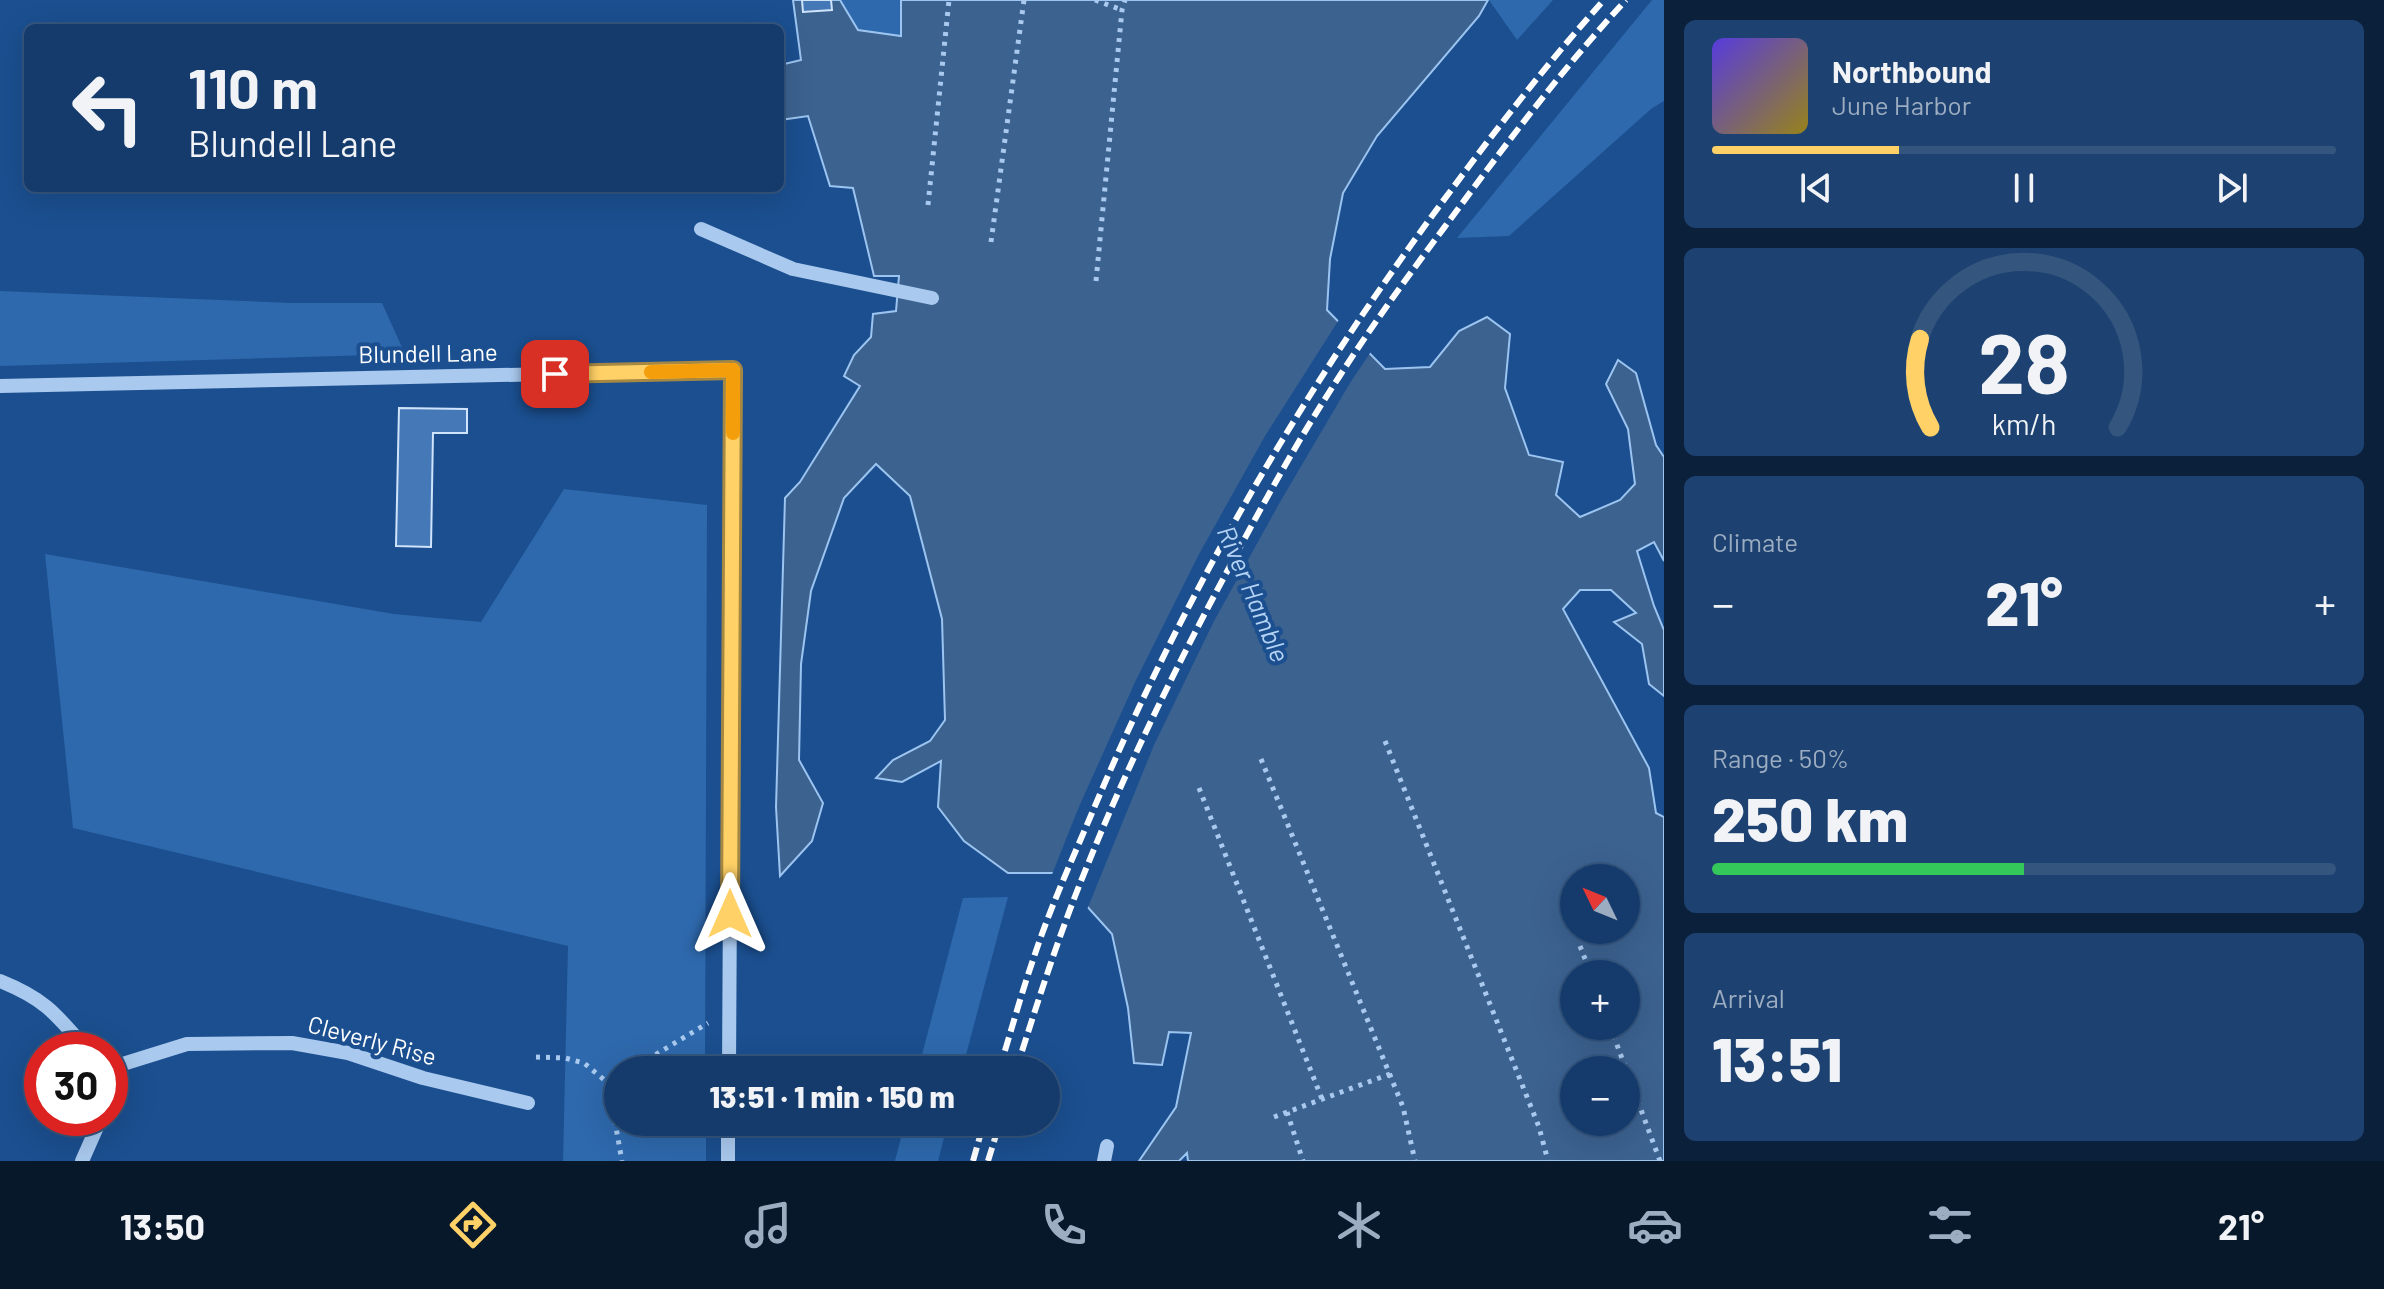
<!DOCTYPE html>
<html lang="en">
<head>
<meta charset="utf-8">
<style>
	body { margin:0; font-family:Barlow,sans-serif; background:#1d4271; color:#f1f3f6; height:100vh; display:flex; flex-direction:column; font-size:30px; white-space:nowrap }
	* { box-sizing:border-box; margin:0 }
	p { font-size:26px; color:#9dadc1 }
	.icon { flex:none; width:44px; height:44px; fill:none; stroke:currentColor; stroke-width:2; stroke-linecap:round; stroke-linejoin:round }
	.map { position:relative; flex:1; overflow:hidden }
	.details { display:flex; flex-direction:column; gap:20px; padding:20px; background:#0b203b; width:720px }
	.details>* { flex:none }
	.guide { position:absolute; left:24px; top:24px; width:760px; height:168px; border-radius:12px; box-shadow:0 8px 32px #0002,0 0 0 2px #33557e; background:#143b6b; color:#f1f3f6; overflow:hidden }
	.needle { width:52px; rotate:313deg }
	.buttons { position:absolute; left:1560px; top:864px; display:grid; gap:16px }
	.buttons a { display:grid; place-items:center; width:80px; height:80px; border-radius:50%; background:#143b6b; box-shadow:0 8px 32px #0002,0 0 0 2px #33557e; font-size:40px }
	.speed { position:absolute; left:24px; top:1032px; display:flex; gap:16px; font-size:40px; font-weight:700; text-align:center }
	.speed>* { display:grid; place-content:center; width:104px; height:104px; border-radius:50%; background:#143b6b; box-shadow:0 8px 32px #0002,0 0 0 2px #33557e; line-height:1 }
	.speed .limit { border:12px solid #d22; background:#fff; color:#111 }
	.pin { position:absolute; display:grid; place-items:center; width:68px; height:68px; color:#fff; margin:-34px; border-radius:16px; box-shadow:0 4px 12px #0006 }
	.me { position:absolute; width:88px; margin:-44px; rotate:0deg; stroke-linejoin:round; filter:drop-shadow(0 0 6px #0008) }
	.turn { display:flex; align-items:center; gap:28px; height:168px; padding:0 32px; font-size:36px }
	.turn .icon { width:104px; height:104px; stroke-width:2.5 }
	.turn b { display:block; font-size:56px; line-height:68px }
	.big { font-size:60px; font-weight:800; line-height:1.1 }
	.details .widget { flex:1; display:flex; flex-direction:column; justify-content:center; gap:12px; min-width:0; padding:0 28px; border-radius:12px; background:#1d4271 }
	.details .dial { align-items:center; gap:0 }
	.dial svg { height:208px; overflow:visible; fill:none; stroke:#33557e; stroke-width:7; stroke-linecap:round; text-anchor:middle }
	.dial text { fill:#f1f3f6; stroke:none }
	.song { display:flex; align-items:center; gap:24px }
	.cover { width:96px; height:96px; border-radius:12px; background:linear-gradient(135deg,hsl(250 70% 55%),hsl(50 70% 35%)) }
	.played { height:8px; border-radius:4px; background:linear-gradient(90deg,#ffd166 30%,#33557e 30%) }
	.keys { display:flex; justify-content:space-around; direction:ltr }
	.heat { display:flex; justify-content:space-between; align-items:center; font-size:44px; direction:ltr }
	.charge { height:12px; border-radius:6px; background:linear-gradient(90deg,#34c759 50%,#33557e 0) }
	.trip { position:absolute; left:604px; top:1056px; width:456px; height:80px; border-radius:40px; background:#143b6b; box-shadow:0 8px 32px #0002,0 0 0 2px #33557e; font-weight:800; line-height:80px; text-align:center }
	.menu { display:flex; height:128px; justify-content:space-around; align-items:center; background:#08182b; color:#9dadc1 }
	.menu .icon { width:56px; height:56px }
	.menu .active { color:#ffd166 }
	.menu b { font-size:36px; color:#f1f3f6 }
	main { display:flex; flex:1; min-height:0 }
	.map>svg:first-child { display:block }
	.green { fill:#2e69ad }
	.water { fill:#3c6290; stroke:#9cc4f0; stroke-width:2; fill-rule:evenodd }
	.pier { fill:#1b4f8f }
	.building { fill:#4478b7; stroke:#cfe3fa; stroke-width:2 }
	.lines { fill:none; stroke-linecap:round; stroke-linejoin:round }
	.path { stroke:#a9c9ee; stroke-width:5; stroke-dasharray:4 6; stroke-linecap:butt }
	.minor { stroke:#a9c9ee; stroke-width:14 }
	.rail { stroke:#fff; stroke-width:6; stroke-dasharray:14 6; stroke-linecap:butt }
	.route-casing { stroke:#a68842; stroke-width:20 }
	.route { stroke:#ffd166; stroke-width:14 }
	.slow { stroke:#f59e0b; stroke-width:14 }
	.labels { text-anchor:middle; stroke-width:8; stroke-linejoin:round; paint-order:stroke }
	.street-label { font-size:24px; fill:#fff; stroke:#1b4f8f }
	.water-label { font-size:26px; font-style:italic; fill:#b5d3f5; stroke:#1b4f8f }
</style>
</head>
<body>
<main>
<div class="map">
<svg width="1664" height="1161" viewBox="0 0 1664 1161">
	<rect width="100%" height="100%" fill="#1b4f8f"/>
	<path class="green" d="M840,0H901V37L858,30Z
		M1489,0H1553L1517,40Z
		M1652,0H1664V101L1651,109L1509,236L1457,238Z
		M0,291L291,303H382L405,354L0,366Z
		M564,489L707,505L705,1070H618V1122H706V1161H563L568,946L73,828L45,554L394,614L481,622Z
		M1008,897L962,1070H918L963,898Z
		M905,1122H948L938,1161H895Z"/>
	<path class="water" d="M793,0H840L858,30L901,36V0H1488L1479,16L1377,136L1343,193L1330,259L1327,310L1385,369L1430,367L1459,331L1487,317L1510,334L1505,388L1529,455L1563,462L1556,495L1580,517L1620,500L1635,484L1628,429L1606,384L1618,360L1636,373L1656,445L1664,457V561L1654,542L1637,551L1654,606L1664,630V696L1649,684L1642,644L1614,622L1636,613L1611,590H1580L1563,609L1649,768L1656,813L1664,817V1161H1188L1187,1153L1179,1161H1139L1176,1107L1191,1033L1169,1032L1162,1065L1134,1063L1128,1008L1112,934L1057,873H1008L964,841L938,807L941,761L902,782L876,778L893,760L930,741L945,720L942,619L910,496L876,464L844,498L811,591L801,664L799,760L823,803L812,841L780,876L776,807L785,498L800,482L860,386L844,376L854,355L871,337L873,314L896,311L899,276H874L853,188L830,186L808,116L780,120V65L801,60ZM1574,878H1626V930H1574ZM1574,974H1626V1026H1574ZM1574,1070H1626V1122H1574Z"/>
	<path class="pier" d="M1340,318L1372,350L1350,383L1280,502L1214,621L1154,745L1086,912L1055,877H1051L1078,809L1136,680L1198,556L1265,436Z"/>
	<path class="building" d="M802,0H831L832,10L803,12Z
		M399,408L467,409V433H433L431,547L396,546Z"/>
	<g class="lines">
		<path class="path" d="M1095,0L1122,10
			M928,205L949,0
			M991,242L1024,0
			M1096,281L1122,10L1125,0
			M1385,741L1539,1127L1548,1161
			M1261,759L1403,1107L1415,1161
			M1199,788L1322,1099
			M1580,946L1591,974
			M1610,1026L1660,1161
			M536,1057L565,1058L584,1063L608,1083
			M630,1070L708,1023
			M618,1077L608,1083L622,1161
			M1287,1112L1303,1161
			M1274,1117L1390,1074"/>
		<path class="minor" d="M701,229L793,269L932,298
			M0,386L733,370L729,1070
			M0,981C45,999 56,1014 87,1050
			M110,1068L187,1044L292,1043L348,1053L423,1078L528,1103
			M82,1161L101,1118
			M728,1161V1122
			M1104,1161L1107,1146"/>
		<path class="rail" d="M999,1070C1011,1032 1021,994 1034,957C1050,908 1072,860 1092,813C1185,591 1308,381 1452,189C1500,124 1550,60 1604,0
			M1016,1070C1038,1001 1060,931 1088,864C1129,762 1178,663 1230,566C1264,502 1299,438 1339,377C1376,319 1417,264 1458,209C1511,137 1565,66 1626,0
			M973,1161L984,1122
			M988,1161L1000,1122"/>
	</g>
	<g class="lines">
		<g class="route-casing">
			<path id="route" d="M555,374L733,370L730,914"/>
		</g>
		<use href="#route" class="route"/>
		<path class="slow" d="M651,372L733,370V433"/>
	</g>
	<g class="labels">
		<g class="street-label">
			<text transform="translate(428 354) rotate(-1)" y="8">Blundell Lane</text>
			<text transform="translate(372 1041) rotate(15)" y="8">Cleverly Rise</text>
		</g>
		<g class="water-label">
			<text transform="translate(1253 594) rotate(67)" y="9">River Hamble</text>
		</g>
	</g>
</svg>
<div class="buttons">
<a><svg class="needle" viewBox="-14 -14 28 28"><path d="M0-13l5 13h-10z" fill="#e53935"/><path d="M0 13l5-13h-10z" fill="#9dadc1"/></svg></a>
<a>+</a>
<a>−</a>
</div>
<div class="speed"><div class="limit">30</div></div>
<div class="pin" style="left:555px;top:374px;background:#d93025"><svg class="icon" aria-label="arrive" viewBox="0 0 24 24"><path d="M6 21V4h12l-3 4 3 4H6"/></svg></div>
<svg class="me" style="left:730px;top:914px" viewBox="-20 -20 40 40"><path d="M0-17L14 15 0 8-14 15z" fill="#ffd166" stroke="#fff" stroke-width="4"/></svg>
<div class="trip">13:51 · 1 min · 150 m</div>
<div class="guide">
<div class="turn"><svg class="icon" aria-label="left" viewBox="0 0 24 24"><path d="M17 20v-9H6M10 6l-5 5 5 5"/></svg><div><b>110 m</b>Blundell Lane</div></div>
</div>
</div>
<section class="details">
<div class="widget">
<div class="song"><i class="cover"></i><div><b>Northbound</b><p>June Harbor</p></div></div>
<div class="played"></div>
<div class="keys"><svg class="icon" aria-label="previous" viewBox="0 0 24 24"><path d="M18 5L8 12l10 7zM5 5v14"/></svg><svg class="icon" aria-label="pause" viewBox="0 0 24 24"><path d="M8 5v14M16 5v14"/></svg><svg class="icon" aria-label="next" viewBox="0 0 24 24"><path d="M6 5l10 7-10 7zM19 5v14"/></svg></div>
</div>
<div class="widget dial"><svg viewBox="0 0 100 80">
<path d="M14 69A42 42 0 1 1 86 69"/>
<path d="M14 69A42 42 0 0 1 10 35" stroke="#ffd166"/>
<text x="50" y="56" font-size="32" font-weight="700">28</text>
<text x="50" y="72" font-size="11">km/h</text>
</svg></div>
<div class="widget"><p>Climate</p>
<div class="heat"><a>−</a><b class="big">21°</b><a>+</a></div>
</div>
<div class="widget"><p>Range · 50%</p><b class="big">250 km</b><div class="charge"></div></div>
<div class="widget"><p>Arrival</p><b class="big">13:51</b></div>
</section>
</main>
<nav class="menu">
<b>13:50</b>
<svg class="icon active" aria-label="directions" viewBox="0 0 24 24"><path d="M12 3l9 9-9 9-9-9zM9 14v-3h6M13 9l2 2-2 2"/></svg>
<svg class="icon" aria-label="music" viewBox="0 0 24 24"><path d="M9 18V5l10-2v13"/><circle cx="6" cy="18" r="3"/><circle cx="16" cy="16" r="3"/></svg>
<svg class="icon" aria-label="phone" viewBox="0 0 24 24"><path d="M5 4h4l2 5-3 2q2 4 5 5l2-3 5 2v4C11 20 4 13 5 4z"/></svg>
<svg class="icon" aria-label="climate" viewBox="0 0 24 24"><path d="M12 3v18M4 7l16 10M4 17L20 7"/></svg>
<svg class="icon" aria-label="car" viewBox="0 0 24 24"><path d="M5 17H2v-5l4-1 3-4h7l3 4 3 1v5h-3M9 17h6M6 11h13"/><circle cx="7" cy="17" r="2"/><circle cx="17" cy="17" r="2"/></svg>
<svg class="icon" aria-label="filters" viewBox="0 0 24 24"><path d="M4 7h16M4 17h16"/><circle cx="9" cy="7" r="2"/><circle cx="15" cy="17" r="2"/></svg>
<b>21°</b>
</nav>
</body>
</html>
